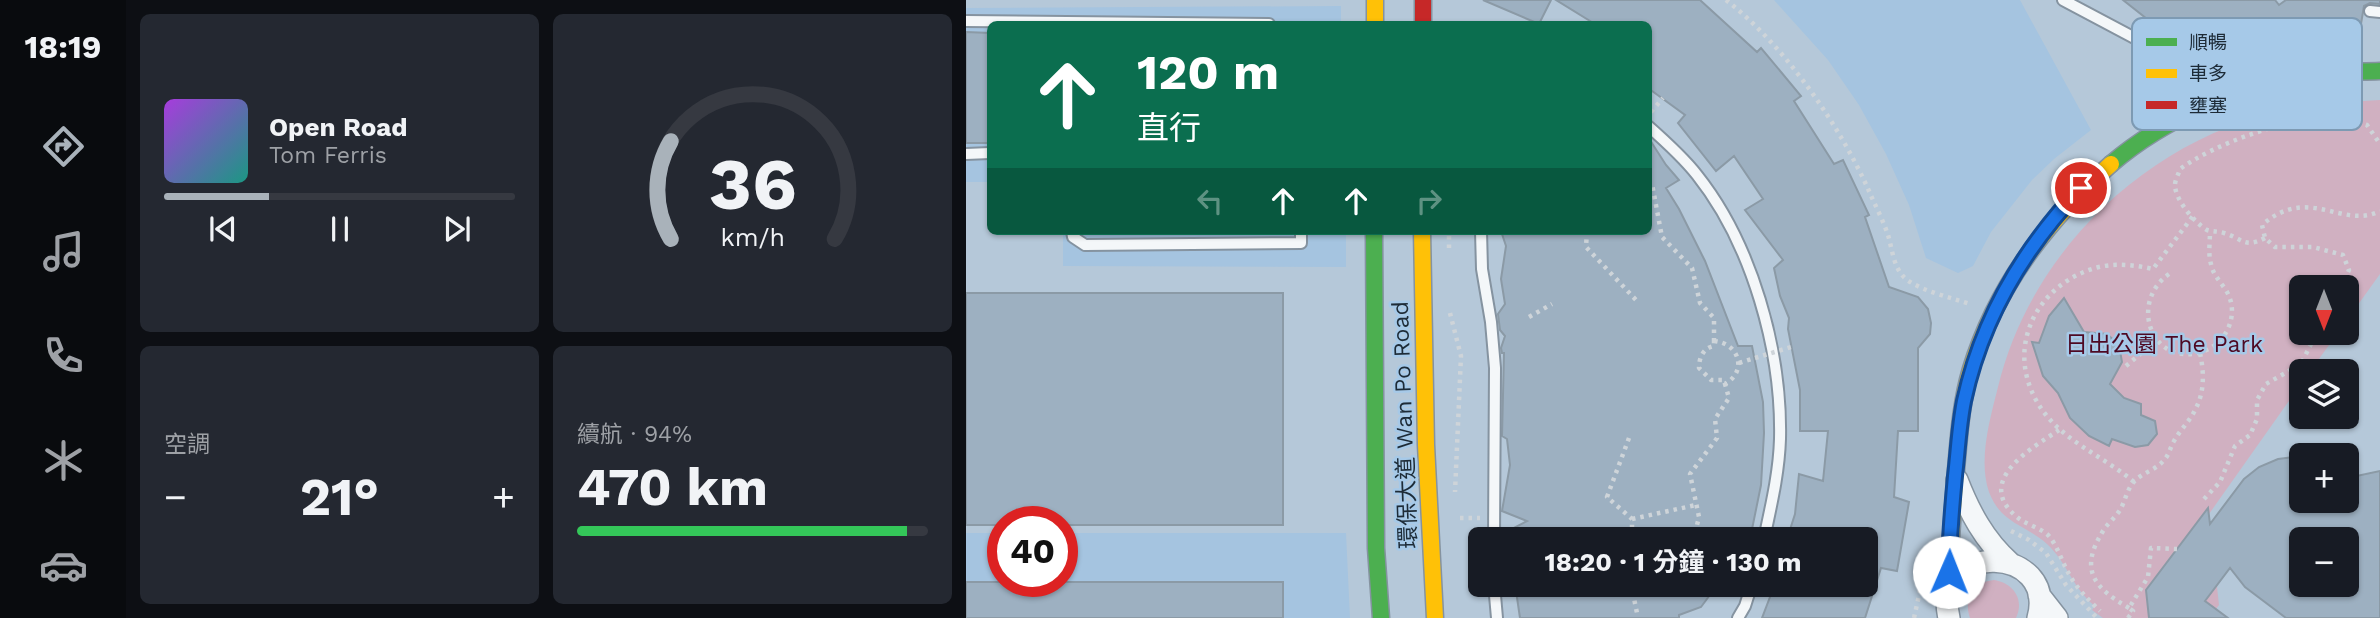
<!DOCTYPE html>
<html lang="zh-TW">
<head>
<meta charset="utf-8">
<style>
	body { margin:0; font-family:"Work Sans","Noto Sans TC",sans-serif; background:#242831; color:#f1f3f6; height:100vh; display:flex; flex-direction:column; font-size:26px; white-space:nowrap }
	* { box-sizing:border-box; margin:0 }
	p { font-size:23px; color:#9ea1a6 }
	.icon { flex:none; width:38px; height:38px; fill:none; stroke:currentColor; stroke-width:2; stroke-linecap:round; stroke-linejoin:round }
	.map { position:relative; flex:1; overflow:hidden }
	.panel { display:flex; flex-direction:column; gap:14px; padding:14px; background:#0d0f14; width:840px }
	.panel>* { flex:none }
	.hud { position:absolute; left:21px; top:21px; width:665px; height:214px; border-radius:10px; box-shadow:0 2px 5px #0004; background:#0b6e4f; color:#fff; overflow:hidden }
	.needle { width:46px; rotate:180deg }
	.buttons { position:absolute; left:1323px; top:275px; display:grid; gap:14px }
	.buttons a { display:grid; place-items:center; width:70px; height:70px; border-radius:10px; background:#171b24; box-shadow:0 2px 5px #0004; font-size:35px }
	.speed { position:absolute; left:21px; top:506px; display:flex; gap:14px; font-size:35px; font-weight:700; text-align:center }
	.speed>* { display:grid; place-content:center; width:91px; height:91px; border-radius:50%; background:#171b24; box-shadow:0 2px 5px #0004; line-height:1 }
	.speed .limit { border:10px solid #d22; background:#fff; color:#111 }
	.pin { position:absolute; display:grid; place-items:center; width:60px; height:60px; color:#fff; margin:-30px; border:4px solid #fff; border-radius:50%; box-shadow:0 2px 7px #0007 }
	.me { position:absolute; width:77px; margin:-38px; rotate:1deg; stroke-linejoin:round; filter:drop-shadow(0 0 5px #0008) }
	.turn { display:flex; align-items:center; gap:24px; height:147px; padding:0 35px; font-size:32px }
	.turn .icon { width:91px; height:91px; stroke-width:2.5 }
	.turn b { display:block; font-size:49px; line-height:60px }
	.lanes { display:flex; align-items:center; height:66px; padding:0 35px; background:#0003; justify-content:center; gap:35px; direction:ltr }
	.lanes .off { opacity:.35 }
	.big { font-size:52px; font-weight:700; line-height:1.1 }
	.panel .widget { flex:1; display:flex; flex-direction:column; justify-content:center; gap:10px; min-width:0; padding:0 24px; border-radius:10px; background:#242831 }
	.panel .dial { align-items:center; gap:0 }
	.dial svg { height:182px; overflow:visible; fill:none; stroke:#363941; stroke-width:7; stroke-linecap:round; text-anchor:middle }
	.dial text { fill:#f1f3f6; stroke:none }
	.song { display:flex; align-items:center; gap:21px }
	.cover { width:84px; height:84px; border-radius:10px; background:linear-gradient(135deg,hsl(280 70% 55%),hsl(170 70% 35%)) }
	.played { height:7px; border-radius:4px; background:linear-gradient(90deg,#a9b2ba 30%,#363941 30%) }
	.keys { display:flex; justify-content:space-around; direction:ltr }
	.heat { display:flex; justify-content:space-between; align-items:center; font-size:38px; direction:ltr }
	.charge { height:10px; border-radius:5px; background:linear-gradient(90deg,#34c759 94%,#363941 0) }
	.panel .tiles { flex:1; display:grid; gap:14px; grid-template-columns:repeat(2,1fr) }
	.trip { position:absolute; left:502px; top:527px; width:410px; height:70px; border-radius:10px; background:#171b24; box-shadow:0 2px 5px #0004; font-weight:700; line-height:70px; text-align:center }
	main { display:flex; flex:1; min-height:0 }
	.dock { display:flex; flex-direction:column; width:126px; justify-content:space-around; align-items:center; background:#090b0e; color:#9ea1a6 }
	.dock .icon { width:49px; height:49px }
	.dock .current { color:#a9b2ba }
	.dock b { font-size:32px; color:#f1f3f6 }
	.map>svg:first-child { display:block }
	.built { fill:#a5c4e0 }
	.green { fill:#d0b0c1 }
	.building { fill:#9db0c1; stroke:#8b9aa6; stroke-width:2; fill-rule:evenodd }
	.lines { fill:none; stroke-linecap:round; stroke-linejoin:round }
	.lane-casing { stroke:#8593a0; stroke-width:14 }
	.street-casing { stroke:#8593a0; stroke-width:24 }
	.fast-casing { stroke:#8593a0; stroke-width:19 }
	.slow-casing { stroke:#8593a0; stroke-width:19 }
	.jam-casing { stroke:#8593a0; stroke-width:19 }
	.path { stroke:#ced4d9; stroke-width:4.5; stroke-dasharray:3.5 5; stroke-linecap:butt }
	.lane { stroke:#f4f7f9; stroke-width:10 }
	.street { stroke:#f4f7f9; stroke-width:21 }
	.fast { stroke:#4caf50; stroke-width:16 }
	.slow { stroke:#ffc107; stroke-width:16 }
	.jam { stroke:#c62828; stroke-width:16 }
	.path-bridge { stroke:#ced4d9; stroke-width:4.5; stroke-dasharray:3.5 5; stroke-linecap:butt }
	.route-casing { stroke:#114b97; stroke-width:18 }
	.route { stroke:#1a73e8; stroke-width:12 }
	.labels { text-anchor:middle; stroke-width:5; stroke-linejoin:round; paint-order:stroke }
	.park-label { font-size:23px; fill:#4e0923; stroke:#a6c9e8 }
	.street-label { font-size:23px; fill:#1d2b37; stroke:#a6c9e8 }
	.key { fill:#a6c9e8; stroke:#7d9ab3; stroke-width:2 }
	.key-label { font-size:19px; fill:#1d2b37 }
</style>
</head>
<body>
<main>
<nav class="dock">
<b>18:19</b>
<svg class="icon current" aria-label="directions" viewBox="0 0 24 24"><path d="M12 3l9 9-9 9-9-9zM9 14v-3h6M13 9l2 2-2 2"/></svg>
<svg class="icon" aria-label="music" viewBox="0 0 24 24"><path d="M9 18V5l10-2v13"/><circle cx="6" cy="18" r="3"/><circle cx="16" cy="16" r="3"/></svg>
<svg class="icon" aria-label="phone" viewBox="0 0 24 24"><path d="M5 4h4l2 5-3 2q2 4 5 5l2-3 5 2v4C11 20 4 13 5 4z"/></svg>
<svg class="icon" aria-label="climate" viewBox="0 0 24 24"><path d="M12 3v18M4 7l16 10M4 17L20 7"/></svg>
<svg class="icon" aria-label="car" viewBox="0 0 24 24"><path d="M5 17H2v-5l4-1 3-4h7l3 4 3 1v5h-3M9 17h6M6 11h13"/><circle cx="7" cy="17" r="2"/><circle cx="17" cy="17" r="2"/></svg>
</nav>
<section class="panel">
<div class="tiles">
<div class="widget">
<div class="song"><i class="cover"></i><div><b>Open Road</b><p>Tom Ferris</p></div></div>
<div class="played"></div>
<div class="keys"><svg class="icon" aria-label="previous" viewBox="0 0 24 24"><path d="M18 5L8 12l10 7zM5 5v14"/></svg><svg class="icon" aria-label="pause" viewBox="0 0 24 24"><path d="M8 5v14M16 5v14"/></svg><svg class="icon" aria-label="next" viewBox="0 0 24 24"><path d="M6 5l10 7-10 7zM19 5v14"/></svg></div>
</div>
<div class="widget dial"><svg viewBox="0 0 100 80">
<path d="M14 69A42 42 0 1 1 86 69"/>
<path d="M14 69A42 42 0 0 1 14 26" stroke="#a9b2ba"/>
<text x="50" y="56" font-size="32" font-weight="700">36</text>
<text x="50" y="72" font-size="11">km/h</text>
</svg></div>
<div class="widget"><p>空調</p>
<div class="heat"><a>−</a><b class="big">21°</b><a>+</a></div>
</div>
<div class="widget"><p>續航 · 94%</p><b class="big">470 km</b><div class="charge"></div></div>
</div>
</section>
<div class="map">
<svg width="1414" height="618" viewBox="0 0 1414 618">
	<rect width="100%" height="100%" fill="#b5c8d9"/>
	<path class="built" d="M808,0H1054L1125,130L1088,159L1066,180L1025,232L1007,266L992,273L960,258L943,205L920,154L893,105L862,60Z
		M375,6V24H24V182H0V8Z
		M97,231H380V267L97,266Z
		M0,533H37V581H96V533H380L384,618H0Z"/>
	<path class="green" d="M1414,100V274L1381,320V287H1335V332L1372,333L1344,371H1335V384L1243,514L1253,605L1243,618H1137L1126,610L1129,606C1107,589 1101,562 1081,544C1059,524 1035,524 1023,492C1012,460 1024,419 1032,387C1064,254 1176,145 1309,112C1344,104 1378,102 1414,100Z
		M1028,580C1047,583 1059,599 1050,618H1004C997,598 1007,582 1028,580Z"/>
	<path class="building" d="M517,0H585L573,24Z
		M590,0H734L791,52L795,48L835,96L828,101L868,164L877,160L903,215L899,217L923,287L952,297L962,309L965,323L964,334L952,348V431H932L928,497L943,502L931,571L915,568L899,618H796L809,584H900V539H821L829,514L833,474L857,481L862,431H834V390L822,329L823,318L814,296L808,268L817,260L779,210L797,199L768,156L750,171L712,123L719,115L682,88V24H629Z
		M1157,0H1309L1313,5L1320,0H1414V4L1404,3L1398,6L1394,30L1391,29L1390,33L1375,41L1361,43L1356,38L1351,37L1346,42L1345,46L1317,51L1315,46L1308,44L1303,46L1301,54L1289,56L1285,50L1279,54L1273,51L1261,40L1259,31L1254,29L1214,44H1199L1181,19Z
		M0,32L24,33V143H0Z
		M682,137L700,165L713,180L700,188L713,209L739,261L772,346H786L797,402L798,433L795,485L784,539H536V534L561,521L536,511L544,465L541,439L536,436L538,353H536L535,348L539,336L534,330L532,314L539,304L535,279L540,246L535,231H682Z
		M0,293H317V525H96V522H37V525H0Z
		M1098,298L1118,332L1141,334L1153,345L1156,362L1144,384L1158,398L1175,404V415L1189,421L1191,434L1182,445L1169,447L1146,439L1143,446L1123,436L1104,418L1092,393L1077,376L1066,342L1073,343L1083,316Z
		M1335,456V500H1381V478L1414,471V618H1320L1279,587L1264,568L1239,601L1262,618H1183L1180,590L1242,508L1244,524L1278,479L1293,467L1312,459ZM1335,539H1381V584H1335Z
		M0,582H317V618H0Z
		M549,584H752L735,607L713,615V618H554Z"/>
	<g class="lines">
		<g class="lane-casing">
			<path id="lane" d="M1097,0L1195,52H1216L1254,37
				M1404,11L1414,12
				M0,21L303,24
				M1353,45L1358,73
				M1309,52L1314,81
				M682,126C699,141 717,157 731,175C786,244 816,351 814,439C813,473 805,506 798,539
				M0,154L24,153
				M106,231L107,237L119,245L335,243V231
				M515,231L516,269L525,322L529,368L528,539
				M528,584L531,618
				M772,618L779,606L786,584"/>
		</g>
		<g class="street-casing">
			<path id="street" d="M991,480C1003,511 1018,540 1044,563
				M1073,595L1091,618
				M983,618C965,540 1092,545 1072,618"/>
		</g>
		<g class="fast-casing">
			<path id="fast" d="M1145,164C1200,117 1273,87 1344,75C1367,71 1391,72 1414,71
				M408,231L410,548L415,618"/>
		</g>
		<g class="slow-casing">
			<path id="slow" d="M409,0V24
				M456,231L460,445L469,618
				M983,593C983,552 987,511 990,470C993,436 995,402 1005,369C1030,287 1081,220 1145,164"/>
		</g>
		<g class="jam-casing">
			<path id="jam" d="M457,0V24"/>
		</g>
		<path class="path" d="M760,0C818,45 873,124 903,191C909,205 917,220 922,235C926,248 927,264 936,275C947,289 986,298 1004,304
			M685,112L697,98
			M682,181L686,184L696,237L726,268L734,303L748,318V341
			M621,231L620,247L671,301
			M1299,238C1278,249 1276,238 1258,233C1252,231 1247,232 1241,230C1229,223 1209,200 1209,185C1209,180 1213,173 1214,169C1248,144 1321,118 1363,118C1376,117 1389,121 1401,125L1414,144
			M483,248V231
			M1203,274C1162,303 1186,367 1235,352C1260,345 1274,315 1261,292C1255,282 1247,275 1245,264C1242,254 1244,242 1244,232
			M1335,303L1329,294L1331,286L1377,282L1383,270L1377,255L1347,247H1309L1299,238L1296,225C1343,184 1376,230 1414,211
			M484,313L495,356L489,492
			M563,317L586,304
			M748,341C773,343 782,371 759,384L758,380H745L733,368C733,358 737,348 748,346Z
			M773,363L789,358
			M1160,366L1191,340
			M1093,430C1066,448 1007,481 1051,517C1060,525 1074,527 1083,536C1092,547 1096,562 1103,574C1111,589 1122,599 1134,611
			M663,438L641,497L666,519V539
			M1168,482C1135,454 1092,440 1070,400C1039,344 1073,282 1133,267C1151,263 1169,265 1187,269L1227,216
			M1238,499L1254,482L1269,446L1284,435L1291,419V400L1300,384L1335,364L1346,342L1347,332
			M494,518H514
			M666,519L730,505
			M1045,531L1063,540L1080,553L1100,585L1131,618
			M729,533L733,517L724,474L751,438L749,419L763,398L759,384
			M706,539C718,532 730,532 742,539
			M665,584L671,613
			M1163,608C1129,588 1112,571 1137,531C1141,524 1149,518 1154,510C1160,500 1161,486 1172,478C1181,471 1191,469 1198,460C1203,455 1204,448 1208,441C1214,430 1224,421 1229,410C1239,392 1238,372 1234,353
			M948,618L957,577
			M1162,618L1167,611L1163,608L1182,577L1185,548L1211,549"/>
		<use href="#lane" class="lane"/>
		<use href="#street" class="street"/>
		<use href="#fast" class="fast"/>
		<use href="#slow" class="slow"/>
		<use href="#jam" class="jam"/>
		<path class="path-bridge" d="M789,358L825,347"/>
	</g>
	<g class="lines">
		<g class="route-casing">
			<path id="route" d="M983,572C983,540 986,508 989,476C992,451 993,426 998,401C1016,318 1057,249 1115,188"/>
		</g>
		<use href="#route" class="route"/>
	</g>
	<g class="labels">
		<g class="park-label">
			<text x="1198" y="352">日出公園 The Park</text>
		</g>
		<g class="street-label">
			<text transform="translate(438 425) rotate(-92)" y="8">環保大道 Wan Po Road</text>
		</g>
	</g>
	<rect x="1166" y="18" width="230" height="112" rx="10" class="key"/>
	<rect x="1180" y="38" width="31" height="8" fill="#4caf50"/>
	<rect x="1180" y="69" width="31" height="9" fill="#ffc107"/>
	<rect x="1180" y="101" width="31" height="8" fill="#c62828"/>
	<g class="key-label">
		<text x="1223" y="49">順暢</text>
		<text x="1223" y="80">車多</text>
		<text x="1223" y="112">壅塞</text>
	</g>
</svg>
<div class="buttons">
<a><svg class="needle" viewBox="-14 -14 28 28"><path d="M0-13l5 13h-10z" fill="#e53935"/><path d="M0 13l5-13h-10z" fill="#9ea1a6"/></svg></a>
<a><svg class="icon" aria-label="layers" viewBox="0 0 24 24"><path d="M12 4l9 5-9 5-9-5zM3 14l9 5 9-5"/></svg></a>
<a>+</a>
<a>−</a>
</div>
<div class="speed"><div class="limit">40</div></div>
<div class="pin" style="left:1115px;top:188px;background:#d93025"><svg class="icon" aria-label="arrive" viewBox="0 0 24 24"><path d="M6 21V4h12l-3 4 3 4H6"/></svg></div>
<svg class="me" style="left:983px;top:572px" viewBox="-20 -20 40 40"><circle r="19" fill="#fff"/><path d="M0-13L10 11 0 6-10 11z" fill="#1a73e8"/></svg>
<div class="trip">18:20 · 1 分鐘 · 130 m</div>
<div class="hud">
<div class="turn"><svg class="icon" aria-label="ahead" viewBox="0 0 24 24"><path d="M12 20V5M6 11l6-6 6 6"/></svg><div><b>120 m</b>直行</div></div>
<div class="lanes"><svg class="icon off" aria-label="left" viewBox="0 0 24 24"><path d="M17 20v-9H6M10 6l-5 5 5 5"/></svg><svg class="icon" aria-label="ahead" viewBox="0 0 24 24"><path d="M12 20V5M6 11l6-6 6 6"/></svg><svg class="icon" aria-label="ahead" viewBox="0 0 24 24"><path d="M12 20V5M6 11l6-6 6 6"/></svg><svg class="icon off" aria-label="right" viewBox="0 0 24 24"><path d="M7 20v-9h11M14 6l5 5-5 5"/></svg></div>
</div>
</div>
</main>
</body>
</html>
